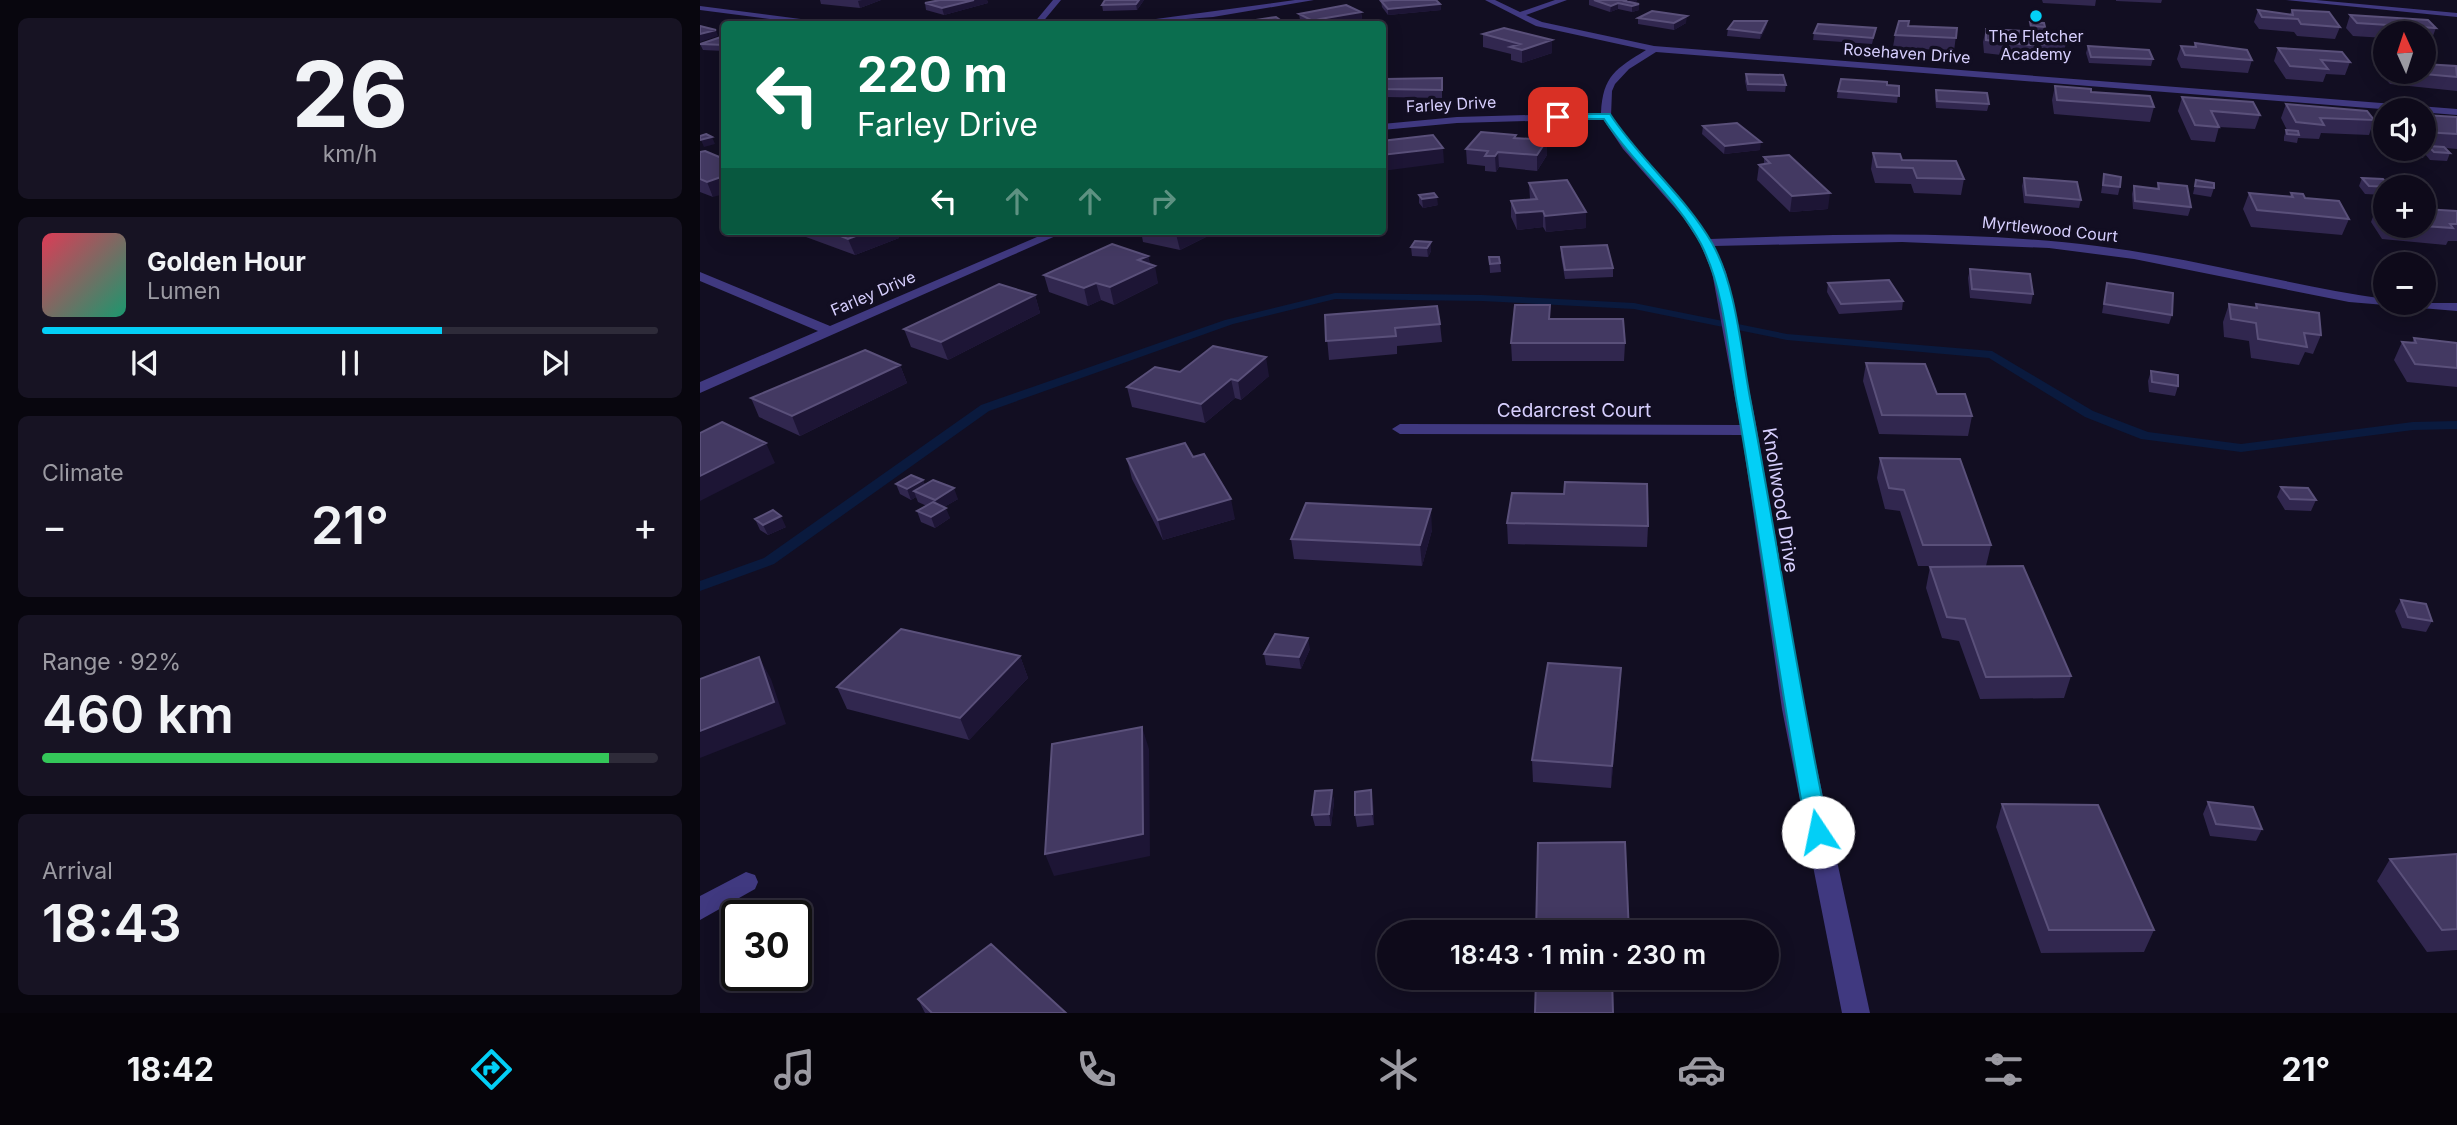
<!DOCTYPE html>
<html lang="en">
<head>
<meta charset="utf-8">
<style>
	body { margin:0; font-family:Inter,sans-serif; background:#171323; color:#f1f3f6; height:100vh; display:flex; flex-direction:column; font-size:26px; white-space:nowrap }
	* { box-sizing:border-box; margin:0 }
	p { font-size:23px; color:#9b9aa2 }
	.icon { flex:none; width:38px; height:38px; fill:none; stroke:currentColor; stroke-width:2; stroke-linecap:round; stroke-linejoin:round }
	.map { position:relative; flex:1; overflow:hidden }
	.sheet { display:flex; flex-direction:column; gap:18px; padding:18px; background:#08060e; width:700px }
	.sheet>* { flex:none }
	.hud { position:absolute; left:21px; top:21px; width:665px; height:214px; border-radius:7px; box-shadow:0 4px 18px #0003,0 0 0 2px #2e2b39; background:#0b6e4f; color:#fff; overflow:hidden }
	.needle { width:46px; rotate:357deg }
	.controls { position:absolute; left:1673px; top:21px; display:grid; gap:14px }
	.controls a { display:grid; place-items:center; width:63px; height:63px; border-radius:50%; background:#0e0a1a; box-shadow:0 4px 18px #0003,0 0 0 2px #2e2b39; font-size:35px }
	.speed { position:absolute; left:21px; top:900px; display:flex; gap:14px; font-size:35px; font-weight:700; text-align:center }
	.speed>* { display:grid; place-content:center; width:91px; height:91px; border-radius:50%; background:#0e0a1a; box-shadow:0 4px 18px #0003,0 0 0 2px #2e2b39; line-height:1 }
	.speed .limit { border:4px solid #111; border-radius:10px; background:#fff; color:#111 }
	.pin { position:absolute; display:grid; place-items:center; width:60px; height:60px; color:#fff; margin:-30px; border-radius:14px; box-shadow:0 4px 10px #0006 }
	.me { position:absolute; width:77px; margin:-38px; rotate:349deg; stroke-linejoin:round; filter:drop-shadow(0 0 5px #0008) }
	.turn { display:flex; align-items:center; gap:24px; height:147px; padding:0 21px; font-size:32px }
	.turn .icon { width:91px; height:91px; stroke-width:2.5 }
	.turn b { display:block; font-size:49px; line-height:60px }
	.lanes { display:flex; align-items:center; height:66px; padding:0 21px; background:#0003; justify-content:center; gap:35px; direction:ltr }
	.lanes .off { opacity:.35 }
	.big { font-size:52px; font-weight:600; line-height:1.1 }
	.sheet .widget { flex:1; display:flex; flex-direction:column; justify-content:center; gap:10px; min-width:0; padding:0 24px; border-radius:10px; background:#171323 }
	.sheet .dial { align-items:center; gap:0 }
	.dial b { font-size:91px; line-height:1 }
	.song { display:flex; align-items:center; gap:21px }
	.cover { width:84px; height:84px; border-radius:10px; background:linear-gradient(135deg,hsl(350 70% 55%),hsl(160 70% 35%)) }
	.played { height:7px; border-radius:4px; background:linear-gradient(90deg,#03cff6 65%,#2e2b39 65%) }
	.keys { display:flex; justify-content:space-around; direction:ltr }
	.heat { display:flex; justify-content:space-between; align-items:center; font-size:38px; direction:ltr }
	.charge { height:10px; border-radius:5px; background:linear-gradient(90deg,#34c759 92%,#2e2b39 0) }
	.trip { position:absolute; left:677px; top:920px; width:402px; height:70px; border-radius:35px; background:#0e0a1a; box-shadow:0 4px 18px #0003,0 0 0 2px #2e2b39; font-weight:600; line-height:70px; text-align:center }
	.tab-bar { display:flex; height:112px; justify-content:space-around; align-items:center; background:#06040a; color:#9b9aa2 }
	.tab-bar .icon { width:49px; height:49px }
	.tab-bar .active { color:#03cff6 }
	.tab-bar b { font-size:32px; color:#f1f3f6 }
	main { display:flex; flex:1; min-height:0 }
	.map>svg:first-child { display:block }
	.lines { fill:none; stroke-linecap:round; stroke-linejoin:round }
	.stream { fill:#0a1a3e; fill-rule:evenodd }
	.minor { fill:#403980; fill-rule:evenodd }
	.wall { fill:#31274f }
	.shaded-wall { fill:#1d1535 }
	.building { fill:#433962; stroke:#5a507a; stroke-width:2 }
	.route { fill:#03cff6; stroke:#0287a0; stroke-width:2 }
	.poi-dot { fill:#03cff6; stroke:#120e22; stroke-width:2.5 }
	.labels { text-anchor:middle; stroke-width:7; stroke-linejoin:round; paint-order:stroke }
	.far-poi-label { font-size:16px; fill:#d7cffe; stroke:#120e22 }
	.far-street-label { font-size:16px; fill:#d7cffe; stroke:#120e22 }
	.street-label { font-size:19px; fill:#d7cffe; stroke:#120e22 }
</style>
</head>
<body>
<main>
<section class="sheet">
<div class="widget dial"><b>26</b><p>km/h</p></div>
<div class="widget">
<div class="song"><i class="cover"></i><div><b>Golden Hour</b><p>Lumen</p></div></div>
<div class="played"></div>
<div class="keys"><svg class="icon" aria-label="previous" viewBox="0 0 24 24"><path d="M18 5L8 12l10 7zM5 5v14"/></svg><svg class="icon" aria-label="pause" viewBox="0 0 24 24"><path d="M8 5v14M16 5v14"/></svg><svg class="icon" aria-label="next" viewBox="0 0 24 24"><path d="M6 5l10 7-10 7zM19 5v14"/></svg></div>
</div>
<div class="widget"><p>Climate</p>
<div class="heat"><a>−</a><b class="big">21°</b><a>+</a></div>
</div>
<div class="widget"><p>Range · 92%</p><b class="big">460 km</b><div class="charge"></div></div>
<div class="widget"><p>Arrival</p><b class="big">18:43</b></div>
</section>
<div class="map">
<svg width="1757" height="1013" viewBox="0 0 1757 1013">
	<rect width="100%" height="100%" fill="#120e22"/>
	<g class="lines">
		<path class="stream" d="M635,293L782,295L934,303L1087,334L1292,351L1393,411L1448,432L1541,444L1713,422L1757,421V429L1713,430L1541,452L1441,439L1385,417L1289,358L1087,340L934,309L782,301L635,299L533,324L289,411L74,564L0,591V581L64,558L281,405L525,320Z"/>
		<path class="minor" d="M353,0H361L341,24H333Z
			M595,0H614L513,17L419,24Z
			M785,0H795L820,12L855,0H867L826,15L842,22L954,46L1757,109V115L956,52L929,69L915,84L912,91L911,116L931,145L991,212L1010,239C1139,234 1269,230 1397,246C1494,258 1588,285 1685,299V303H1757V311L1649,302L1434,259L1349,248L1202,242L1014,246L1026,272L1057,430L1104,709L1170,1013H1142L1082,709L1042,435L700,434L692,429L700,424L1040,425L1012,272L1000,243L983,217L923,149L903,119L757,123L682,130V124L757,117L901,113C903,75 916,69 946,50L836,26Z
			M1586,0H1616L1757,13V17Z
			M0,6L124,22L128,24H109L0,10Z
			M351,231H367L0,393V382L118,331L0,281V272L130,326Z
			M46,872L55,875L58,882L55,889L0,920V896Z"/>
	</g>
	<path class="wall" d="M120,0H181L160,8L121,4Z
		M240,0H287L288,3L244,15L226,10L225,3Z
		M444,0L437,10L403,11L402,5Z
		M889,0H937L935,3L939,4V10L932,12L918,9L910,12L889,5Z
		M1342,0H1396L1395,6L1343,3Z
		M1416,0H1462L1461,3L1416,1Z
		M681,1L740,4L741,10L688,15L682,7Z
		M1558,10L1590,14L1592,10L1640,27L1635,39L1597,36L1594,32L1559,29L1554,22Z
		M661,12L662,19L627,24H608L600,20L599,14Z
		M1650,15L1736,28L1731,41L1724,40V33H1685V38L1653,36L1646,28Z
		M938,18L986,23L974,30L938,24Z
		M1067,21L1066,27L1060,39L1027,36L1028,29Z
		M1330,22L1345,27L1344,32L1366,43L1363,56L1347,55L1346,57L1327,58L1284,53L1283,42L1286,29L1329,31Z
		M1209,26L1257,28L1254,51L1193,47L1195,35Z
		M1176,28L1172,44L1113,40L1114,33Z
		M783,34L852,53L822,63L811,60V54L783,47Z
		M24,36V51L3,50L0,44Z
		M1495,43L1552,60L1548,73L1481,68L1477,59L1481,46L1494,47Z
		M1388,46L1453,59L1451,66L1389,63L1386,53Z
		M1578,48L1650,62L1645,75L1626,74L1623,82L1586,79L1574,61Z
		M1685,64V72H1724L1757,66V91L1690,84L1681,74Z
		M1046,74L1086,85L1085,92L1047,91L1045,81Z
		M742,85V98L685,97L684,89Z
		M1187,85L1199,86L1197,103L1137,98L1138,91Z
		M1355,86L1391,92L1454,107L1450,122L1354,114L1352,100Z
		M1236,90L1289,104L1287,111L1236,108L1235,97Z
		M1482,97L1560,115L1555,129L1519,127L1515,142L1491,140L1478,111Z
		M1586,104L1674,120L1669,135L1621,133L1619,139L1598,138L1597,143L1584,141V137L1586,130H1587L1581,118Z
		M1724,115L1757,117V149L1746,148L1750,153L1747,161L1730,160L1725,154L1723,158L1697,156L1690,149H1724L1726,150L1727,147H1724Z
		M1003,126L1060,150L1024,154L1002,134Z
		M816,138L847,155L837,171L799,167L796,172L785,171V166L767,164L766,149Z
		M0,152L13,197L0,192Z
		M1173,153L1202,160L1264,179L1261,195L1214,193L1211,184L1175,183L1171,169Z
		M1064,157L1128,209L1090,212L1057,180L1059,165L1064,164Z
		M1404,174L1420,187L1418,195L1401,193Z
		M1324,178L1381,200L1379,208L1324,203L1322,186Z
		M1662,178L1690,187H1685V195L1665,194L1659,186Z
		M1496,180L1514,188L1511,197L1493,194Z
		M829,183L886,212V228L846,232L843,227L817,230L811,217V201L830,199Z
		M1458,183L1491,207L1488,216L1433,209L1432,194L1434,186L1457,189Z
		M1549,193L1590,196L1591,193L1605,198L1649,219L1642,235L1551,227L1543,209Z
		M719,195L738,205L723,208L719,203Z
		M1677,206L1685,207V226H1724L1757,211V241H1748L1746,245L1682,239L1671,222Z
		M104,231H197L199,238L155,255L106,237Z
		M441,231H518L480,250L443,242Z
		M731,242V251L728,257L712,256L711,247Z
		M861,247L913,268V277L865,279L861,256Z
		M448,256L450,264L458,283L414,305L401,300L388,306L349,292L344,275Z
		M789,257L800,263L801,272L790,273Z
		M1270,269L1333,294L1331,304L1270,298L1268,278Z
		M1128,283L1203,301L1202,310L1139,314L1127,292Z
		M1407,283L1472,315L1469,324L1402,313Z
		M335,295L340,313L248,360L211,347L204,329Z
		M1529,304L1555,308L1556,304L1621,335L1613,354L1605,352L1599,365L1551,358L1549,341L1524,337L1523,322Z
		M850,305V319L925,343L924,361H812L811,343Z
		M625,315L740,324L742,342L697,346V354L629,360Z
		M1714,338L1757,343V387L1707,382L1694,360L1702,342L1712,343Z
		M1166,363L1237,394L1272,416L1268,436L1179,434L1163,381Z
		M200,365L207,383L100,436L59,417L51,398Z
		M1451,371L1478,386L1475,396L1449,392L1448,381Z
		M480,372L569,376L541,400L535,398L505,423L432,407L427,387Z
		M493,457L535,519L463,540L432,479L427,459Z
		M1180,458L1291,545L1286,566H1218L1200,511L1185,509L1177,478Z
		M223,480L225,485L258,499L244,507L250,518L235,528L221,522L217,511L227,506L218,502L216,497L211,500L200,494L196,484Z
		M1581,487L1616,500L1611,511L1585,510L1577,497Z
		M55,519L86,527L68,535L60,530Z
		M807,523L948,526L947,547L808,544Z
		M732,530L722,566L594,559L591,539Z
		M1230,567L1371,676L1364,698L1280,699L1259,641L1242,638L1226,588Z
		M1701,600L1732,621L1726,632L1702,628L1695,611Z
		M610,649L601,669L566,665L564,654Z
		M320,656L328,678L269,740L147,709L137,687Z
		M920,690L911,788L833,782L832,760Z
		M632,790L634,802L631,826H615L612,815Z
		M673,802L674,825L657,827L655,815Z
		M1508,802L1562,829L1556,841L1510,836L1503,814Z
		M1302,804L1454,930L1444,952L1341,953L1296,827Z
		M1757,854V950L1727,952L1677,881L1690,859Z
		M218,999L366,1013H225Z"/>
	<path class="shaded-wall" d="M162,0H181L160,8L158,1Z
		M274,0H287L288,3L244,15L242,8Z
		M439,0H444L437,10L436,4Z
		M927,0H937L936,3L929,5L925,4Z
		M918,3V9L910,12L911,6Z
		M740,4L741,10L688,15V9Z
		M939,4V10L932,12V6Z
		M661,12L662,19L627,24H614L613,21L620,19Z
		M987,16L986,23L974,30V23Z
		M1067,21L1066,27L1060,39L1061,33Z
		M16,30L18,36L0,42V34Z
		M852,40V53L822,63V50Z
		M12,137L15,144L4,147L1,140Z
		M847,140V155L837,171V155Z
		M1061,142L1060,150L1024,154L1025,146Z
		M743,148L744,163L682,171V155Z
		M798,152L799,167L796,172L795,156Z
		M24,176V194L13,197L7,182Z
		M1130,193L1128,209L1090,212L1092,196Z
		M737,197L738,205L723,208L722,199Z
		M843,211V227L817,230L816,213Z
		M886,212V228L846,232L845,216Z
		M169,231H197L199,238L155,255L148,239Z
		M482,231H518L480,250L476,234Z
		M731,242V251L728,257L727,248Z
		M448,256L451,268L455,266L458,283L414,305L410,287L438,260Z
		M396,283L401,300L388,306L384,288Z
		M335,295L340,313L248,360L241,342Z
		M566,357L569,376L541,400L538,381Z
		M200,365L207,383L100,436L92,416Z
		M531,379L535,398L505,423L501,404Z
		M66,443L75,463L0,501V476Z
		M223,480L227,491H214L216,497L211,500L207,489Z
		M254,488L258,499L239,510L235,500Z
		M531,499L535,519L463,540L458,520Z
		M246,508L250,518L235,528L231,517Z
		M731,509L732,530L722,566L720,545Z
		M81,516L86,527L68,535L63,525Z
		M608,638L610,649L601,669L599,657Z
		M320,656L328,678L269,740L260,718Z
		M59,657L71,679L86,724L0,758V731Z
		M921,668L920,690L911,788L912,766Z
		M442,727L449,749L450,856L354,876L345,854Z
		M632,790L634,802L631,826L629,814Z
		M671,790L673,802L674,825L672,814Z"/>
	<path class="building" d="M240,0H274L242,8L225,3Z
		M405,0H439L436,4L402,5Z
		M693,0H736L740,4L688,9L681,1Z
		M894,0H927L925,1L939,4L932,6L918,3L911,6Z
		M646,5L661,12L620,19L613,21L599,14Z
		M1558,10L1593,15L1592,10L1629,12L1640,27L1601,24L1598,19L1562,17Z
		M952,11L987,16L974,23L938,18Z
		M1650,15L1728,20L1736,28L1657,23Z
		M576,17L586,24H545L542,22Z
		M1034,21H1067L1061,33L1028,29Z
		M1199,21H1209L1208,26L1257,28L1256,38L1195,35Z
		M1330,22L1344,23L1345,27L1331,26Z
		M1118,24L1176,28L1173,38L1114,33Z
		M0,26L16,30L0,34Z
		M804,28L852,40L822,50L810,47L820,44L783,34Z
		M1286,29L1344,32L1364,36L1366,43L1349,42V44L1330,45L1286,40Z
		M24,36V45L0,44Z
		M1495,43L1547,50L1552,60L1485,55L1481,46L1496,47Z
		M1388,46L1449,50L1453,59L1391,57Z
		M1578,48L1642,52L1650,62L1621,60L1628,69L1590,66Z
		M1724,64L1756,66L1757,77L1702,72H1724Z
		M1046,74L1083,75L1086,85L1048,84Z
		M742,78V90L684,89L686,79Z
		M1141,79L1187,82V85L1199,86V96L1138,91Z
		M1355,86L1391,89V92L1450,96L1454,107L1357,100Z
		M1236,90L1287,93L1289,104L1237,101Z
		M1482,97L1553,102L1560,115L1511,111L1519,127L1495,125Z
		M1586,104L1667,111L1674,120L1620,118L1624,125L1596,122Z
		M1724,115L1757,117V134L1724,132Z
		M1037,123L1061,142L1025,146L1003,126Z
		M1586,130L1598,131L1599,135L1587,134Z
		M781,132L816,135L814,138L847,140L837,155L798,152L795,156H785L788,151L766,149Z
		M6,134L12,137L0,140V136Z
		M733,135L743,148L682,155V141Z
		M1728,146L1744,147L1750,153L1734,152Z
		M5,151L24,159V176L7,182L0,179V152Z
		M1173,153L1200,154L1202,160L1256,161L1264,179L1217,178L1213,168L1177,167Z
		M1089,155L1130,193L1092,196L1059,165L1070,163L1064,157Z
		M1404,174L1421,177L1420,187L1403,185Z
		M1324,178L1377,182L1381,200L1326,195Z
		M1662,178L1683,179L1690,187L1669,186Z
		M867,180L886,212L845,216L843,211L816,213L811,201L837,199L829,183Z
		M1496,180L1514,183V188L1495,186Z
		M1458,183L1487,186L1491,207L1435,201L1434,186L1459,189Z
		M734,193L737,197L722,199L719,195Z
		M1549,193L1593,197L1591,193L1603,194L1605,198L1639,201L1649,219L1557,210Z
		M1677,206L1685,207V218Z
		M1724,209L1757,211V224H1750L1753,228L1724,226Z
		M128,231H169L148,239Z
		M464,231H482L476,234Z
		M715,241L731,242L727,248L711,247Z
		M412,244L448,256L438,260L455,266L410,287L396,283L384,288L344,275Z
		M907,245L913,268L865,270L861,247Z
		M789,257H799L800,263L790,264Z
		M1270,269L1330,274L1333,294L1272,289Z
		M1189,280L1203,301L1141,304L1128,283Z
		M1407,283L1473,293L1472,315L1404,304Z
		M299,284L335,295L241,342L204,329Z
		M1529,304L1557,308L1556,304L1619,313L1621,335L1604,333L1607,347L1558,339L1556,323L1531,319Z
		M815,305H850L849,319H923L925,343H811Z
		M737,306L740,324L695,328L696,336L626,341L625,315Z
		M1714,338L1757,343V368L1715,364L1702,342L1716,343Z
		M513,346L566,357L538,381L531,379L501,404L427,387L455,367L480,372Z
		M165,350L200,365L92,416L51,398Z
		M1166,363L1225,364L1237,394H1265L1272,416L1182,415Z
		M1451,371L1478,375V386L1452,382Z
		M22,422L66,443L0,476V433Z
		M485,443L493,457L504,454L531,499L458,520L427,459Z
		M1180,458L1260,459L1291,545H1223L1204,490L1189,488Z
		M211,475L223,480L207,489L196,484Z
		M233,480L254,488L235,500L214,491Z
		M865,482L947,484L948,526L807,523L812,493L864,494Z
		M1581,487L1608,488L1616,500L1590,499Z
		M233,502L246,508L231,517L217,511Z
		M606,503L731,509L720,545L591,539Z
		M73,510L81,516L63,525L55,519Z
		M1323,566L1371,676L1286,677L1265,619L1247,617L1230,567Z
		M1701,600L1726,604L1732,621L1708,617Z
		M201,629L320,656L260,718L137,687Z
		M575,634L608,638L599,657L564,654Z
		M59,657L74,702L0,731V679Z
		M848,663L921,668L912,766L832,760Z
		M442,727L443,834L345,854L352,744Z
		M632,790L629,814L612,815L615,791Z
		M671,790L672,814L655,815V792Z
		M1508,802L1553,807L1562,829L1516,824Z
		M1302,804L1398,805L1454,930H1349Z
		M925,842L929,933H836L838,843Z
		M1757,854V929L1742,930L1690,859Z
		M291,944L366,1013H232L218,999Z
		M836,978H912L913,1013H835Z"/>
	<path class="route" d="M858,114H910C940,160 985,196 1012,243C1037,287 1041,353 1051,403C1078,546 1099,690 1129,832L1126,838L1118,841L1110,838L1107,832C1080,690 1062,546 1037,404C1028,352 1025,291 1001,244C977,198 932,163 904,119H854Z"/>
	<circle class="poi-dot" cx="1336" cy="16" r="7"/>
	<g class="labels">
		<g class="far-poi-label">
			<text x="1336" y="42">The Fletcher<tspan x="1336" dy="18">Academy</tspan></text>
		</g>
		<g class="far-street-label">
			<text transform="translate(1207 53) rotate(4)" y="6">Rosehaven Drive</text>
			<text transform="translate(751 104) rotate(-3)" y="6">Farley Drive</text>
			<text transform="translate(1350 229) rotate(6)" y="6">Myrtlewood Court</text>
			<text transform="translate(173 293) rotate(-23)" y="6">Farley Drive</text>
		</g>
		<g class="street-label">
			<text x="874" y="417">Cedarcrest Court</text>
			<text transform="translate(1081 500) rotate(81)" y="7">Knollwood Drive</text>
		</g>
	</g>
</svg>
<div class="controls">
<a><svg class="needle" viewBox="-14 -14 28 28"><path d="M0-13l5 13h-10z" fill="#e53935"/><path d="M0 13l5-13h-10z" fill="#9b9aa2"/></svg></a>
<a><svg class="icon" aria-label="sound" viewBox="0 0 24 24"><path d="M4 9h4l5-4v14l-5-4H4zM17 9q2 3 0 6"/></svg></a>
<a>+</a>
<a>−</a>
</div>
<div class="speed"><div class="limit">30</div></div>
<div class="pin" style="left:858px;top:117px;background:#d93025"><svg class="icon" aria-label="arrive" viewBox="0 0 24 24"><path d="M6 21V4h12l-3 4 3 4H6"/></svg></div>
<svg class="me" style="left:1118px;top:832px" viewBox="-20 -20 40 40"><circle r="19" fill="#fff"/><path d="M0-13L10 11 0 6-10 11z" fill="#03cff6"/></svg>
<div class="trip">18:43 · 1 min · 230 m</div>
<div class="hud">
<div class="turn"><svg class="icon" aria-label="left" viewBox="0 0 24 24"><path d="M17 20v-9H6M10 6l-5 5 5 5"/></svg><div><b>220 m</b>Farley Drive</div></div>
<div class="lanes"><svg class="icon" aria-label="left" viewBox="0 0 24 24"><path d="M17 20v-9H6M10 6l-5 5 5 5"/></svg><svg class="icon off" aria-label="ahead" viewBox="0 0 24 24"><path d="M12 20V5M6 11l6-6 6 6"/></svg><svg class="icon off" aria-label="ahead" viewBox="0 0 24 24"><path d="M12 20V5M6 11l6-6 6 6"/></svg><svg class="icon off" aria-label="right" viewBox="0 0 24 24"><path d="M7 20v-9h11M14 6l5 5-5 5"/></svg></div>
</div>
</div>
</main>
<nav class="tab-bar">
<b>18:42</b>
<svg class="icon active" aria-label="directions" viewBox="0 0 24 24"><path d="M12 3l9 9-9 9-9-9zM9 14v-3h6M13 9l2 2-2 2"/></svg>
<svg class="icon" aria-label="music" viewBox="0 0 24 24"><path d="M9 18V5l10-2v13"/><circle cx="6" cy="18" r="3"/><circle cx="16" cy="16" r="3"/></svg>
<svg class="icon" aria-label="phone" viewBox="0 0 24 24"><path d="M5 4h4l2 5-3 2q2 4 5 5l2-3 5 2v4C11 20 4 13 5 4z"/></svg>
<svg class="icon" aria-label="climate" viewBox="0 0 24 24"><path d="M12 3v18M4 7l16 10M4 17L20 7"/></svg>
<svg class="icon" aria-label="car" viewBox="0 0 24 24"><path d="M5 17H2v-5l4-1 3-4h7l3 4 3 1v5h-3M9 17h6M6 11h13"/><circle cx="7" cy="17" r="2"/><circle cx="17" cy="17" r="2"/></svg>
<svg class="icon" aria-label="filters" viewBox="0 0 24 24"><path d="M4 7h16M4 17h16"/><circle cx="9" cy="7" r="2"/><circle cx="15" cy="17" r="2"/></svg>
<b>21°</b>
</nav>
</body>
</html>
